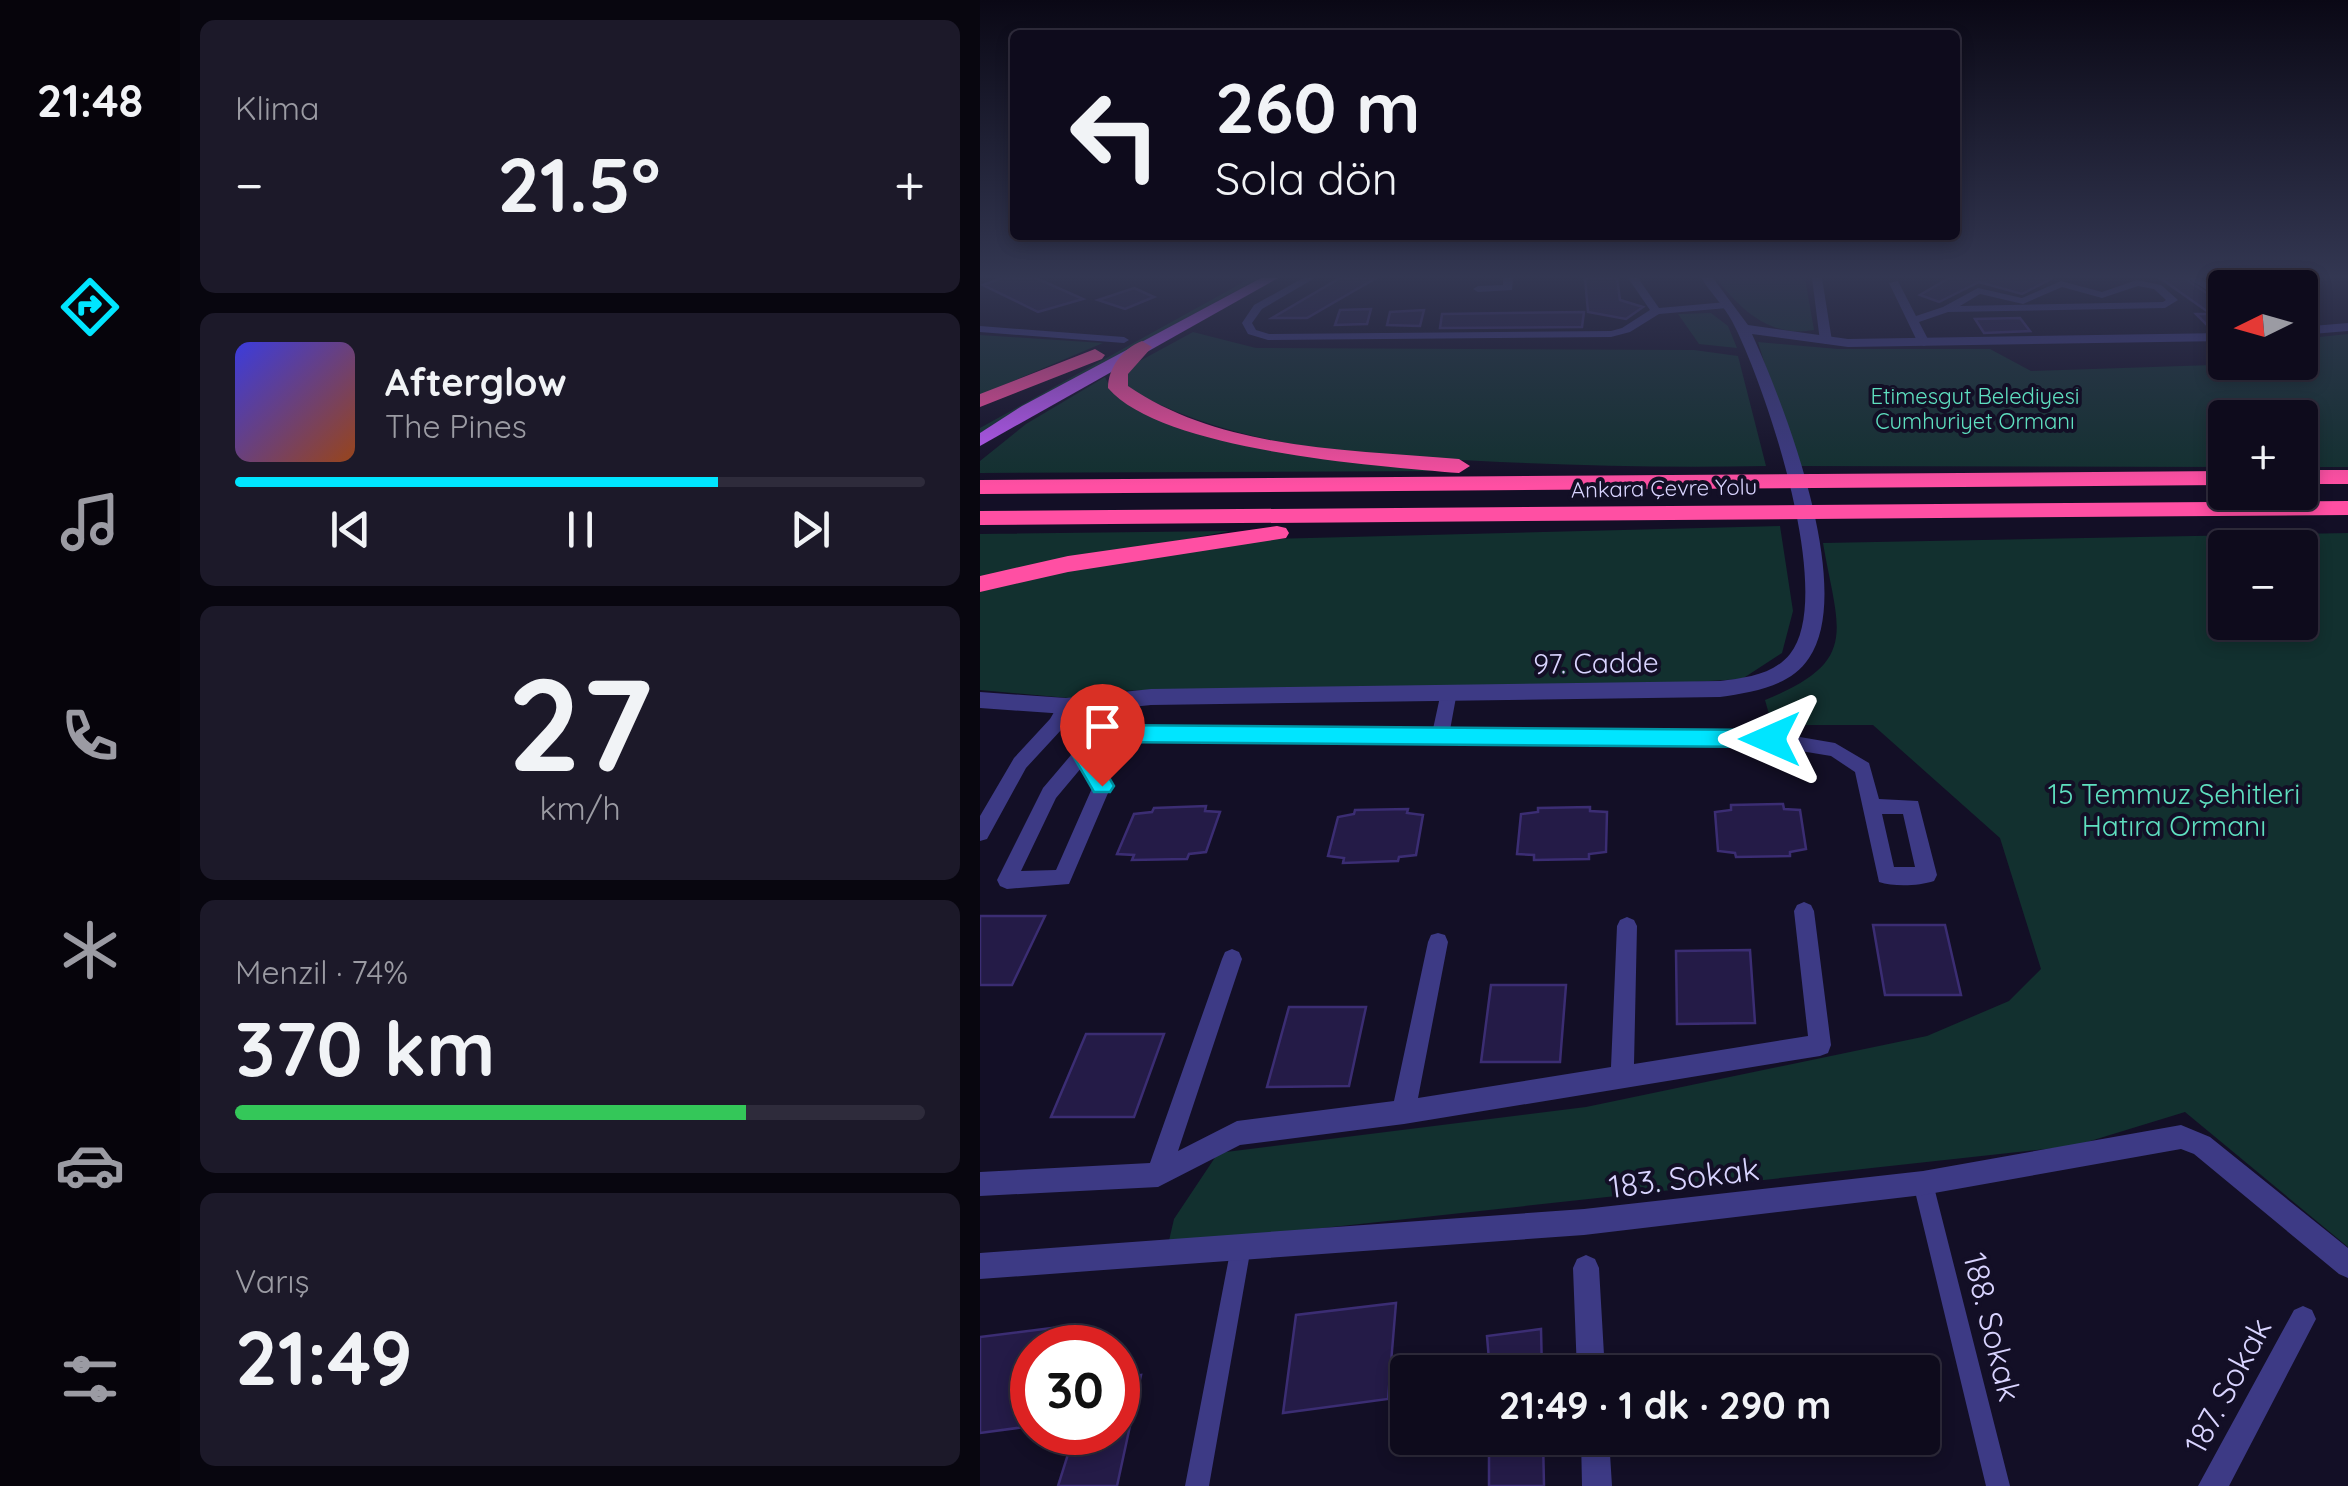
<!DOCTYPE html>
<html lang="tr">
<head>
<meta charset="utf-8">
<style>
	body { margin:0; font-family:Quicksand,sans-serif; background:#1c1929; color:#f1f3f6; height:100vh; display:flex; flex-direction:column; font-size:38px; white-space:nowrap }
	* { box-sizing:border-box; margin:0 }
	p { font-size:32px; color:#9b9ba3 }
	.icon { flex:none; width:55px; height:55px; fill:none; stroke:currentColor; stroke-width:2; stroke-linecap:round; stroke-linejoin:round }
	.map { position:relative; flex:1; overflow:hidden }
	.drawer { display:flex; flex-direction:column; gap:20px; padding:20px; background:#08060f; width:800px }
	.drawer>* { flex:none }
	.guide { position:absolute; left:30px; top:30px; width:950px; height:210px; border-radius:10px; box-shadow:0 5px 15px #0003,0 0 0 2px #2e2b3b; background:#0e0b1c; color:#f1f3f6; overflow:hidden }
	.needle { width:65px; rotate:265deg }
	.tools { position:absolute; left:1228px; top:270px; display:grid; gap:20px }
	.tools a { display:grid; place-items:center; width:110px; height:110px; border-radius:10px; background:#0e0b1c; box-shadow:0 5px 15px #0003,0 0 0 2px #2e2b3b; font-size:50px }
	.speed { position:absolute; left:30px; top:1325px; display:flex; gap:20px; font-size:50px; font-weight:700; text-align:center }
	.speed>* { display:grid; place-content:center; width:130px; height:130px; border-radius:50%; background:#0e0b1c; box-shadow:0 5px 15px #0003,0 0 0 2px #2e2b3b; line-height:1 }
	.speed .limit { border:15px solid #d22; background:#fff; color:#111 }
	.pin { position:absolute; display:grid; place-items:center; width:85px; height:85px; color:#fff; margin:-102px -42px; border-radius:50% 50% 50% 0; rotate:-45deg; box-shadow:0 0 10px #0007 }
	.pin .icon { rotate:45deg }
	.me { position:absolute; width:110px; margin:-55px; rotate:270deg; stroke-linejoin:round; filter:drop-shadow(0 0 8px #0008) }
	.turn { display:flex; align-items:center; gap:35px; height:210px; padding:0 40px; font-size:45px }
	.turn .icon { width:130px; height:130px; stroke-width:2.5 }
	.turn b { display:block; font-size:70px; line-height:85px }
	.big { font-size:75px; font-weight:800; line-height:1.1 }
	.drawer .widget { flex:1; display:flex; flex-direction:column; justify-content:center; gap:15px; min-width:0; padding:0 35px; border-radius:15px; background:#1c1929 }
	.drawer .dial { align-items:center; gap:0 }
	.dial b { font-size:130px; line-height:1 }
	.song { display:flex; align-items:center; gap:30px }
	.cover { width:120px; height:120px; border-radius:15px; background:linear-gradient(135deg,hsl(240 70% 55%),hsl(20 70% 35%)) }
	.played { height:10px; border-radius:5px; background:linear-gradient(90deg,#00e5ff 70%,#2e2b3b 70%) }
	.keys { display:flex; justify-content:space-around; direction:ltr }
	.heat { display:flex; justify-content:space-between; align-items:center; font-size:55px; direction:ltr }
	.charge { height:15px; border-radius:8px; background:linear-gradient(90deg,#34c759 74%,#2e2b3b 0) }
	.trip { position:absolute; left:410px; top:1355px; width:550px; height:100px; border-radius:10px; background:#0e0b1c; box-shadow:0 5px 15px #0003,0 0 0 2px #2e2b3b; font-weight:800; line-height:100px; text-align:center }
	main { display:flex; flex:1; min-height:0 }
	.dock { display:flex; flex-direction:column; width:180px; justify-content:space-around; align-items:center; background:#06040b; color:#9b9ba3 }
	.dock .icon { width:70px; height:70px }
	.dock .active { color:#00e5ff }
	.dock b { font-size:45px; color:#f1f3f6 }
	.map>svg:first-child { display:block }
	.green { fill:#12302f; fill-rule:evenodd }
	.building { fill:#241b47; stroke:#3b2d73; stroke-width:2.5 }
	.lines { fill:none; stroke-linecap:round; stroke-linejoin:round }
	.pedestrian { fill:#3d3a85; fill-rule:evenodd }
	.minor { fill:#3d3a85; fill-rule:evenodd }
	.tertiary { fill:#3d3a85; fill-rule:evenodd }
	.primary { fill:#c25bff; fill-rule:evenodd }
	.motorway { fill:#ff4fa3; fill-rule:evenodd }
	.route { fill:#00e5ff; stroke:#0095a6; stroke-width:2.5 }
	.labels { text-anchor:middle; stroke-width:8; stroke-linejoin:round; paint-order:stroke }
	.far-park-label { font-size:22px; fill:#5fe0c0; stroke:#130f26 }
	.far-street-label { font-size:22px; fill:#d9d4ff; stroke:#130f26 }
	.street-label { font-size:28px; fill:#d9d4ff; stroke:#130f26 }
	.park-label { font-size:28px; fill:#5fe0c0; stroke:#130f26 }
	.near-street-label { font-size:32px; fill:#d9d4ff; stroke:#130f26 }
</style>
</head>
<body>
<main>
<nav class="dock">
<b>21:48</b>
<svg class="icon active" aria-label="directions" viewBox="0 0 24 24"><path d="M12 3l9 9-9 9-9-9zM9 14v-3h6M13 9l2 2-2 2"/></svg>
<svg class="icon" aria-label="music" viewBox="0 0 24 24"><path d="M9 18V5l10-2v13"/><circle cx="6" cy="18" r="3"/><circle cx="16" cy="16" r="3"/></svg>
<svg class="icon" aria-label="phone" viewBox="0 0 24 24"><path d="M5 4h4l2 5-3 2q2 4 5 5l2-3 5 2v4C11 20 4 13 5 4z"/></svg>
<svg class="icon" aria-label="climate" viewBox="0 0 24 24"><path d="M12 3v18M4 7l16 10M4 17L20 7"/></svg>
<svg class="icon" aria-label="car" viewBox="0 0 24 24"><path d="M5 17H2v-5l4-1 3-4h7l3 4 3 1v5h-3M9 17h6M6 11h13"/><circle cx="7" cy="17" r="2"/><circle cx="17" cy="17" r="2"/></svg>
<svg class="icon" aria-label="filters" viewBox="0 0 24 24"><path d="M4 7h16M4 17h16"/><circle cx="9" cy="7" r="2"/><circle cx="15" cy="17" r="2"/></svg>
</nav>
<section class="drawer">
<div class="widget"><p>Klima</p>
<div class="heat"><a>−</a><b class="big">21.5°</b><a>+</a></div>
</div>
<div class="widget">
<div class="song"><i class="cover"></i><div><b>Afterglow</b><p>The Pines</p></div></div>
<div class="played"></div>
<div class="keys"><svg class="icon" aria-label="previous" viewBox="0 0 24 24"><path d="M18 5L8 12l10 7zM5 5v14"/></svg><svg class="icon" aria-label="pause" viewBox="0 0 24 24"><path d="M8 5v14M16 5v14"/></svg><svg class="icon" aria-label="next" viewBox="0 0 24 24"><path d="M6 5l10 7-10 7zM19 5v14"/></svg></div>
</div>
<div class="widget dial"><b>27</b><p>km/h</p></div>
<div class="widget"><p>Menzil · 74%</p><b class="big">370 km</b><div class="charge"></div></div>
<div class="widget"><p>Varış</p><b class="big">21:49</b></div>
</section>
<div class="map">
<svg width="1368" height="1486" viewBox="0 0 1368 1486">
	<rect width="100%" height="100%" fill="#130f26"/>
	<path class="green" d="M271,278H279L0,433V428Z
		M736,278H825L834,330C790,338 761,310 736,278Z
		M731,313L748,326L757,348L719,344L698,314Z
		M213,332L276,348L714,350L758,356L786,466C697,468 609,466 520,462C391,456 258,452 144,386V376L156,363Z
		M1368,334V467H1320V418H1245V467L816,466L778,342L858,349H1010L1051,371L1320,362V339Z
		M0,335L123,343L0,395Z
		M125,377C137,404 155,408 184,419C278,457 373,462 473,471L0,473V461L46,424Z
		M800,526L813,611L802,653L762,679L697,683L120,691L99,699L0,690V588L96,568L290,539Z
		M250,531L0,578V534Z
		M1368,533V1247L1205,1112L1094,1146L188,1245L194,1219L238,1153L606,1107L947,1036L1029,1001L1061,969L1020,838L893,725H792L785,700C881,661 858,631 843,543ZM1245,548H1320V622H1245Z"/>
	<path class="building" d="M22,278H56L103,299L58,312L3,285Z
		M360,278H396L327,318H292Z
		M605,278H637L640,300L663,307L646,319L608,312Z
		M969,278H1073L1042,294L999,282L959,302L940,295Z
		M1180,278H1204L1245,305V327H1229L1216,314H1231Z
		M154,288L174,297L145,309L118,300Z
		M391,309L387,324L355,325L360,310Z
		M444,310L440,326L407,325L410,312Z
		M604,312L602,327L460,328L462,314Z
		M1040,318L1050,331L1004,333L995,319Z
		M803,804L804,809L820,810L826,849L810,852V856L756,857L755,853L738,851L735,812L751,810V805Z
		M226,806L225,811L240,812L226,852L209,854L207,859L152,860L154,855L137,854L154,814L172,812L174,808Z
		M610,807V811L627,812L626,852L609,854V859L554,860V855L537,854L541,814L558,812V808Z
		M428,809L427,813L443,815L436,855L419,857L418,861L363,863L364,858L348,856L358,817L374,814L375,810Z
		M0,916H65L32,985H0Z
		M893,925H965L981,995H905Z
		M770,950L775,1023L697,1024L696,951Z
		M511,985H586L580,1062H501Z
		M309,1007H386L369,1086L287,1087Z
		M106,1034H184L154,1117H71Z
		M416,1303L408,1399L303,1413L316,1315Z
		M80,1327L74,1348H52V1426L0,1433V1337Z
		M561,1329L562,1372H510L507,1336Z
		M161,1375L137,1486H78L95,1432H138V1378Z
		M509,1438H563L564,1486H509Z"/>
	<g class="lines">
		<path class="pedestrian" d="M943,1173L950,1176L953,1183L1030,1486H1006L933,1183L936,1176Z
			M261,1237L268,1240L271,1247L229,1486H205L251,1247L254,1240Z"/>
		<path class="minor" d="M323,278H335L282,309L272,323L276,330L289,334L631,331L642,328L670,310L648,278H658L679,308L747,302L752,305L747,308L679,314L650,332L631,337L288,340L268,334L262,323L274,305Z
			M523,278H533L532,290L498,292L493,289L498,286L523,285Z
			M832,278H842L852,341L846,344L840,341Z
			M1207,278H1219L1245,294V301Z
			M1235,278H1247L1262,288H1249Z
			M1157,280L1181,285L1198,300L1185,308L968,312L939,322L950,343L944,346L938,343L909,283L918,281L936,316L963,307L998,288L1042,298L1081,281L1122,292ZM1158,286L1174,289L1186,300L1183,302L980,306L1000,294L1043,304L1082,287L1122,298Z
			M0,326L144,337L149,340L144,343L0,332Z
			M469,686L477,692L470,730L790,732L855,743L889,763L899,799L938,801L957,875L954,881C939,886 914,887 899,882L875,772L851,756L790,746L124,740L112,754L131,786L89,884L27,889L20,886L17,880L63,788L114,728L453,729L461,692ZM102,767L113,786L76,870L41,871L76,798ZM902,814H923L935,867H914Z
			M86,700L94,706L82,729L46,768L7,839L0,841V816L34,758L70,719L80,702Z
			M824,902L831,905L834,911L851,1045L848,1053L840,1056L424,1124L260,1145L178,1187L0,1196V1172L170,1163L242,959L245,952L252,949L259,952L262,959L198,1151L257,1121L414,1101L448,942L451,935L458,933L465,935L468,942L438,1098L631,1067L637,926L640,920L647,917L654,920L657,926L654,1064L828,1036L814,911L817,905Z
			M1201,1125L1230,1137L1368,1248V1278L1359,1274L1214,1154L1201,1149L943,1195L604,1235L0,1279V1253L604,1209L943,1171Z
			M606,1255L615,1259L619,1268L625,1372H597L593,1268L597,1259Z
			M1323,1306L1332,1310L1336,1319L1249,1486H1218L1314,1310Z
			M601,1438H629L632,1486H602Z"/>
		<path class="tertiary" d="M721,278H733L768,325L868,339L1245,333V341L868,347L772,334C804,404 876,589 829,658C810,687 772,692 740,697L171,705L86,714L0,708V692L86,698L171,689L740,681C765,678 793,675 810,654C857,595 784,382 752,321C744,306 730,292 721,278Z
			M1368,323V331L1320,335V327Z"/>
		<path class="primary" d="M281,278H298L0,446V433L42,406Z"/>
		<path class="motorway" d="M162,341L172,347L148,374V386C241,450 371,450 479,459L490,466L479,473C398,466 182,451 128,388C128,368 143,348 162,341Z
			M115,349L125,355L122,359L0,407V394Z
			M1320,470H1368V484H1320Z
			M1245,471V485L0,494V480Z
			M1368,501V515L0,525V511Z
			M297,526L306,528L309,533L306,538L88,572L0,592V576L88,556Z"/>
	</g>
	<linearGradient id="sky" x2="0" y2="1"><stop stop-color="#0a0815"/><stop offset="0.57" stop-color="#333752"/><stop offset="1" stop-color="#333752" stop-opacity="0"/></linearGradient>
	<rect width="1368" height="486" fill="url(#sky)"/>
	<path class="route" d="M120,725L790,730L801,739L790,747L126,742L116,755L134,786L130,792H114L92,754L112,727Z"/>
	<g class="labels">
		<g class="far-park-label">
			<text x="995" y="404">Etimesgut Belediyesi<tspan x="995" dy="25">Cumhuriyet Ormanı</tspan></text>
		</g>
		<g class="far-street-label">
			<text transform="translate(684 488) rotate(-1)" y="8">Ankara Çevre Yolu</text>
		</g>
		<g class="street-label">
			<text transform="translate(616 663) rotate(-1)" y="10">97. Cadde</text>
		</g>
		<g class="park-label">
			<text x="1194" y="804">15 Temmuz Şehitleri<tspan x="1194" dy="32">Hatıra Ormanı</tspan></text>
		</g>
		<g class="near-street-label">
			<text transform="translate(704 1178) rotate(-7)" y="11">183. Sokak</text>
			<text transform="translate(1012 1327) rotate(76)" y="11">188. Sokak</text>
			<text transform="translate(1248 1386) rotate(-62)" y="11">187. Sokak</text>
		</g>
	</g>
</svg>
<div class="tools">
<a><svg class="needle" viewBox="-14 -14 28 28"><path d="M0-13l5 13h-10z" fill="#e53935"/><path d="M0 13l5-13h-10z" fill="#9b9ba3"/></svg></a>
<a>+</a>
<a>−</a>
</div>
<div class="speed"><div class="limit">30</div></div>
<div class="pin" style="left:122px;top:786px;background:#d93025"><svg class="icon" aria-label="arrive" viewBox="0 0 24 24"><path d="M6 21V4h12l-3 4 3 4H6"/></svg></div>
<svg class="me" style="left:790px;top:739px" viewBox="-20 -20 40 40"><path d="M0-17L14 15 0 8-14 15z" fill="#00e5ff" stroke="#fff" stroke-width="4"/></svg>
<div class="trip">21:49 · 1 dk · 290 m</div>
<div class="guide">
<div class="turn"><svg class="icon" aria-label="left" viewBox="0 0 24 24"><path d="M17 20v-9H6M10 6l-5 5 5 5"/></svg><div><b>260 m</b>Sola dön</div></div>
</div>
</div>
</main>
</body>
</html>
